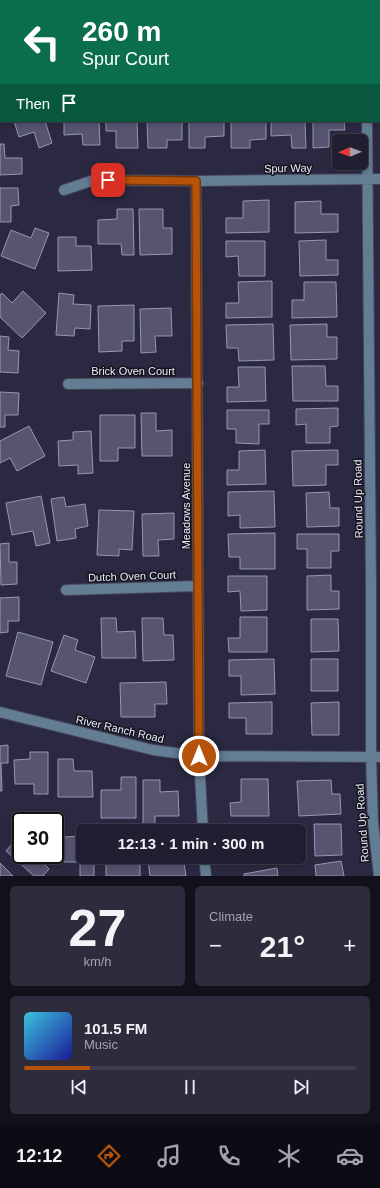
<!DOCTYPE html>
<html lang="en">
<head>
<meta charset="utf-8">
<style>
	body { margin:0; font-family:Helvetica,sans-serif; background:#2d2c3d; color:#f1f3f6; height:100vh; display:flex; flex-direction:column; font-size:15px; white-space:nowrap }
	* { box-sizing:border-box; margin:0 }
	p { font-size:13px; color:#a2a2ab }
	.icon { flex:none; width:22px; height:22px; fill:none; stroke:currentColor; stroke-width:2; stroke-linecap:round; stroke-linejoin:round }
	.map { position:relative; height:876px; overflow:hidden }
	.drawer { display:flex; flex-direction:column; gap:10px; padding:10px; background:#12111b; flex:1 }
	.drawer>* { flex:none }
	.hud { position:absolute; left:0px; top:0px; width:380px; height:122px; box-shadow:0 2px 6px #0003,0 0 0 1px #3d3d4d; background:#0b6e4f; color:#fff; overflow:hidden }
	.needle { width:26px; rotate:269deg }
	.fabs { position:absolute; left:332px; top:134px; display:grid; gap:8px }
	.fabs a { display:grid; place-items:center; width:36px; height:36px; border-radius:6px; background:#201f31; box-shadow:0 2px 6px #0003,0 0 0 1px #3d3d4d; font-size:20px }
	.speed { position:absolute; left:12px; top:812px; display:flex; gap:8px; font-size:20px; font-weight:700; text-align:center }
	.speed>* { display:grid; place-content:center; width:52px; height:52px; border-radius:50%; background:#201f31; box-shadow:0 2px 6px #0003,0 0 0 1px #3d3d4d; line-height:1 }
	.speed .limit { border:2px solid #111; border-radius:6px; background:#fff; color:#111 }
	.pin { position:absolute; display:grid; place-items:center; width:34px; height:34px; color:#fff; margin:-17px; border-radius:8px; box-shadow:0 2px 6px #0006 }
	.me { position:absolute; width:44px; margin:-22px; rotate:0deg; stroke-linejoin:round; filter:drop-shadow(0 0 3px #0008) }
	.turn { display:flex; align-items:center; gap:14px; height:84px; padding:0 16px; font-size:18px }
	.turn .icon { width:52px; height:52px; stroke-width:2.5 }
	.turn b { display:block; font-size:28px; line-height:34px }
	.then { display:flex; align-items:center; height:38px; padding:0 16px; background:#0003; gap:8px; font-size:15px }
	.big { font-size:30px; font-weight:700; line-height:1.1 }
	.drawer .tile { flex:1; display:flex; flex-direction:column; justify-content:center; gap:6px; min-width:0; padding:0 14px; border-radius:6px; background:#2d2c3d }
	.drawer .dial { align-items:center; gap:0 }
	.dial b { font-size:52px; line-height:1 }
	.song { display:flex; align-items:center; gap:12px }
	.cover { width:48px; height:48px; border-radius:6px; background:linear-gradient(135deg,hsl(190 70% 55%),hsl(240 70% 35%)) }
	.played { height:4px; border-radius:2px; background:linear-gradient(90deg,#b45309 20%,#3d3d4d 20%) }
	.keys { display:flex; justify-content:space-around; direction:ltr }
	.heat { display:flex; justify-content:space-between; align-items:center; font-size:22px; direction:ltr }
	.drawer .tiles { flex:1; display:grid; gap:10px; grid-template-columns:1fr 1fr }
	.tile:last-child { grid-column:span 2 }
	.trip { position:absolute; left:76px; top:824px; width:230px; height:40px; border-radius:6px; background:#201f31; box-shadow:0 2px 6px #0003,0 0 0 1px #3d3d4d; font-weight:700; line-height:40px; text-align:center }
	.dock { display:flex; height:64px; justify-content:space-around; align-items:center; background:#0d0c14; color:#a2a2ab }
	.dock .icon { width:28px; height:28px }
	.dock .selected { color:#b45309 }
	.dock b { font-size:18px; color:#f1f3f6 }
	.map>svg:first-child { display:block }
	.building { fill:#56546f; stroke:#9796b3 }
	.lines { fill:none; stroke-linecap:round; stroke-linejoin:round }
	.minor-casing { stroke:#46445b; stroke-width:12 }
	.minor { stroke:#637d93; stroke-width:10 }
	.route-casing { stroke:#753606; stroke-width:10 }
	.route { stroke:#b45309; stroke-width:7 }
	.labels { text-anchor:middle; stroke-width:3; stroke-linejoin:round; paint-order:stroke }
	.street-label { font-size:11px; fill:#ebebfb; stroke:#14141e }
</style>
</head>
<body>
<div class="map">
<svg width="380" height="876" viewBox="0 0 380 876">
	<rect width="100%" height="100%" fill="#2b2941"/>
	<path class="building" d="M0,45H1L0,67Z
		M14,121H45L52,143L39,148L34,132L19,137Z
		M64,121H99L100,145H83L82,134L64,135Z
		M106,121H137L138,148H116V131H106Z
		M147,121H182V140H167V148H148Z
		M189,121H224V136L205,137V148H189Z
		M231,121H266V139L250,140V148H231Z
		M271,121H305L306,148H292L291,135L271,136Z
		M313,121H344L345,130H329V147L313,148Z
		M0,144H4L5,158H22V174L0,175Z
		M0,188H18L19,205L11,206V222H0Z
		M269,200V232L226,233V218H243V201Z
		M321,201V214H338V232L295,233V202Z
		M117,209H133L134,255H122L121,244H98V220L117,219Z
		M139,209H163V228H172V254L140,255Z
		M35,228L49,233L35,269L1,256L11,230L31,238Z
		M58,237H76V246H91L92,270L58,271Z
		M326,240V260H338V275L300,276L299,241Z
		M226,241H265V276H239L238,256L226,257Z
		M272,281V317L226,318V303H239L238,282Z
		M304,282H336L337,317L292,318V300H304Z
		M23,291L46,313L22,338L0,317V295L2,293L12,303Z
		M59,293L74,295L73,304L91,305L90,329L75,328L74,336L56,335Z
		M134,305V341H122V351L99,352L98,306Z
		M171,308L172,336H155L156,352L141,353L140,309Z
		M273,324L274,360L239,361L238,348H227L226,325Z
		M327,324V337H337V359L291,360L290,325Z
		M0,336L9,337L8,350L19,351L18,373L0,372Z
		M292,366H325L326,386H338V401H293Z
		M238,367H265L266,401L227,402V387H239Z
		M0,392L19,393L18,415H5V427H0Z
		M338,408V426L330,427V443H306V424L296,425V409Z
		M227,410H269V424H259V444L236,443V429H227Z
		M141,413H156V431L172,430V456H142Z
		M100,415H135V448H118V461H100Z
		M29,426L45,456L17,471L10,458L0,463V441Z
		M91,431L93,473L78,474V465L59,466L58,441L73,440V432Z
		M265,450L266,484L227,485V470H239V451Z
		M338,450V465H326V485L293,486L292,451Z
		M274,491L275,527L240,528V515L228,516V492Z
		M329,492L330,508H339V526L307,527L306,493Z
		M41,496L50,543L36,546L33,531L12,535L6,503Z
		M64,497L66,507L85,504L88,526L75,529L76,538L57,541L51,499Z
		M99,510L134,511L132,550L119,549V556L97,555Z
		M174,513V539L158,540L159,556H143L142,514Z
		M275,533V569H240V557H229L228,534Z
		M297,534H339V551H331V568H307V549H297Z
		M9,543V562H17V584L1,585L0,544Z
		M331,575V591H339V609L307,610V576Z
		M228,576H267V610L241,611L240,591L228,592Z
		M19,597V621H8V632L0,633V598Z
		M240,617H267V652H229L228,638H240Z
		M101,618H116L117,632L135,631L136,658H102Z
		M142,618H163L164,635H173L174,660L143,661Z
		M311,619H338L339,651L311,652Z
		M18,632L53,642L41,685L6,676Z
		M64,635L78,640L75,650L95,657L86,683L51,671Z
		M274,659L275,694L241,695V676H229V660Z
		M311,659H338V691H311Z
		M166,682L167,704H155V717H121L120,683Z
		M272,702V734H246V718H229V703Z
		M339,702V735H312L311,703Z
		M8,745V763H1L2,791H0V746Z
		M30,752H48V794H34V784H15L14,760L30,759Z
		M58,759H73L74,771H92L93,797H58Z
		M121,777H136V818H101V790H121Z
		M241,779H268L269,816H231L230,803L241,802Z
		M143,780H160V792L178,791L179,816H155V827H143Z
		M331,780L332,794H340L341,814L299,816L297,781Z
		M314,824H341L342,855L315,856Z
		M83,836V857H94V876H80V862H64V837Z
		M14,842L21,848V855H50L43,863L49,869L43,876H34L6,851Z
		M106,857H140V876H106Z
		M171,857H183L186,876H150L148,860Z
		M234,857H262V864H234Z
		M341,861L344,876H316L315,865Z
		M0,863L13,876H0Z
		M277,868L278,876H244V874Z"/>
	<g class="lines">
		<g class="minor-casing">
			<path id="minor" d="M0,1H1
				M10,1L101,0
				M367,1V0
				M367,121L371,587V756L373,822L379,876
				M196,181L199,756L203,831
				M64,190L94,180L196,181L380,179
				M68,384L198,383
				M66,590L198,586
				M0,712L153,750L199,756L380,757
				M204,857L206,876"/>
		</g>
		<use href="#minor" class="minor"/>
	</g>
	<g class="lines">
		<g class="route-casing">
			<path id="route" d="M108,180L196,181L199,756"/>
		</g>
		<use href="#route" class="route"/>
	</g>
	<g class="labels">
		<g class="street-label">
			<text transform="translate(288 168) rotate(-1)" y="4">Spur Way</text>
			<text x="133" y="375">Brick Oven Court</text>
			<text transform="translate(358 499) rotate(-91)" y="4">Round Up Road</text>
			<text transform="translate(186 506) rotate(-90)" y="4">Meadows Avenue</text>
			<text transform="translate(132 576) rotate(-2)" y="4">Dutch Oven Court</text>
			<text transform="translate(120 729) rotate(13)" y="4">River Ranch Road</text>
			<text transform="translate(362 823) rotate(-94)" y="4">Round Up Road</text>
		</g>
	</g>
</svg>
<div class="fabs">
<a><svg class="needle" viewBox="-14 -14 28 28"><path d="M0-13l5 13h-10z" fill="#e53935"/><path d="M0 13l5-13h-10z" fill="#a2a2ab"/></svg></a>
</div>
<div class="speed"><div class="limit">30</div></div>
<div class="pin" style="left:108px;top:180px;background:#d93025"><svg class="icon" aria-label="arrive" viewBox="0 0 24 24"><path d="M6 21V4h12l-3 4 3 4H6"/></svg></div>
<svg class="me" style="left:199px;top:756px" viewBox="-20 -20 40 40"><circle r="17" fill="#b45309" stroke="#fff" stroke-width="3"/><path d="M0-11L8 9 0 5-8 9z" fill="#fff"/></svg>
<div class="trip">12:13 · 1 min · 300 m</div>
<div class="hud">
<div class="turn"><svg class="icon" aria-label="left" viewBox="0 0 24 24"><path d="M17 20v-9H6M10 6l-5 5 5 5"/></svg><div><b>260 m</b>Spur Court</div></div>
<div class="then">Then<svg class="icon" aria-label="arrive" viewBox="0 0 24 24"><path d="M6 21V4h12l-3 4 3 4H6"/></svg></div>
</div>
</div>
<section class="drawer">
<div class="tiles">
<div class="tile dial"><b>27</b><p>km/h</p></div>
<div class="tile"><p>Climate</p>
<div class="heat"><a>−</a><b class="big">21°</b><a>+</a></div>
</div>
<div class="tile">
<div class="song"><i class="cover"></i><div><b>101.5 FM</b><p>Music</p></div></div>
<div class="played"></div>
<div class="keys"><svg class="icon" aria-label="previous" viewBox="0 0 24 24"><path d="M18 5L8 12l10 7zM5 5v14"/></svg><svg class="icon" aria-label="pause" viewBox="0 0 24 24"><path d="M8 5v14M16 5v14"/></svg><svg class="icon" aria-label="next" viewBox="0 0 24 24"><path d="M6 5l10 7-10 7zM19 5v14"/></svg></div>
</div>
</div>
</section>
<nav class="dock">
<b>12:12</b>
<svg class="icon selected" aria-label="directions" viewBox="0 0 24 24"><path d="M12 3l9 9-9 9-9-9zM9 14v-3h6M13 9l2 2-2 2"/></svg>
<svg class="icon" aria-label="music" viewBox="0 0 24 24"><path d="M9 18V5l10-2v13"/><circle cx="6" cy="18" r="3"/><circle cx="16" cy="16" r="3"/></svg>
<svg class="icon" aria-label="phone" viewBox="0 0 24 24"><path d="M5 4h4l2 5-3 2q2 4 5 5l2-3 5 2v4C11 20 4 13 5 4z"/></svg>
<svg class="icon" aria-label="climate" viewBox="0 0 24 24"><path d="M12 3v18M4 7l16 10M4 17L20 7"/></svg>
<svg class="icon" aria-label="car" viewBox="0 0 24 24"><path d="M5 17H2v-5l4-1 3-4h7l3 4 3 1v5h-3M9 17h6M6 11h13"/><circle cx="7" cy="17" r="2"/><circle cx="17" cy="17" r="2"/></svg>
</nav>
</body>
</html>
